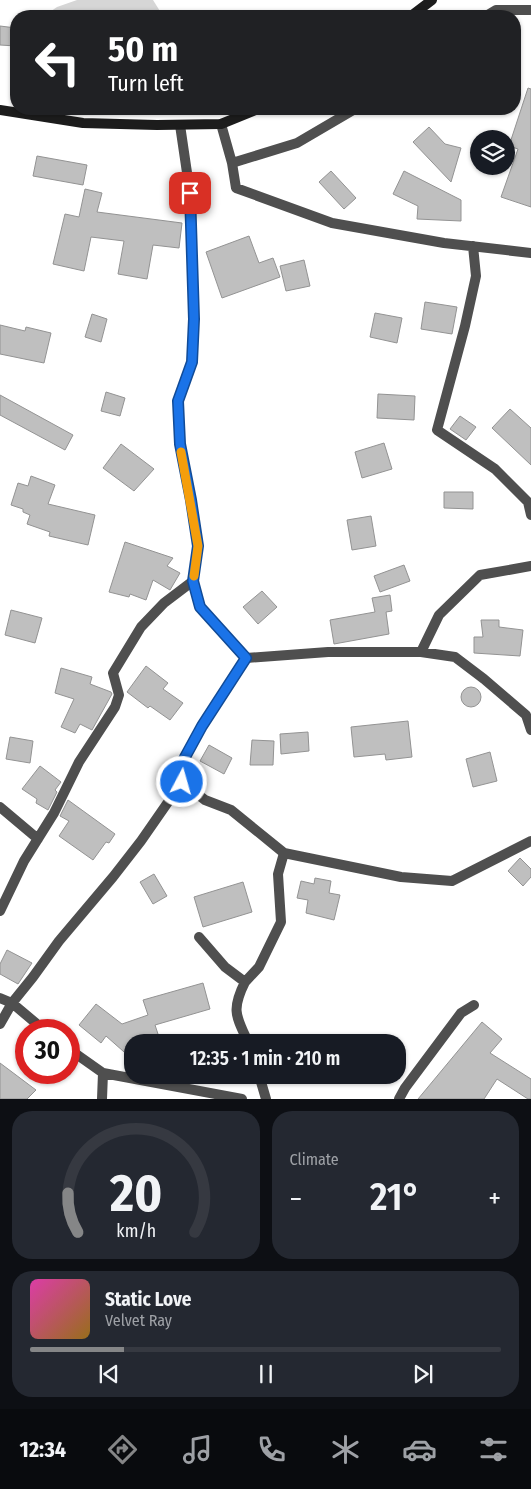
<!DOCTYPE html>
<html lang="en">
<head>
<meta charset="utf-8">
<style>
	body { margin:0; font-family:"Fira Sans Condensed",sans-serif; background:#242831; color:#f1f3f6; height:100vh; display:flex; flex-direction:column; font-size:19px; white-space:nowrap }
	* { box-sizing:border-box; margin:0 }
	p { font-size:16px; color:#9ea1a6 }
	.icon { flex:none; width:28px; height:28px; fill:none; stroke:currentColor; stroke-width:2; stroke-linecap:round; stroke-linejoin:round }
	.map { position:relative; height:1099px; overflow:hidden }
	.drawer { display:flex; flex-direction:column; gap:12px; padding:12px; background:#0d0f14; flex:1 }
	.drawer>* { flex:none }
	.hud { position:absolute; left:10px; top:10px; width:511px; height:105px; border-radius:20px; box-shadow:0 1px 4px #0004; background:#202124; color:#fff; overflow:hidden }
	.buttons { position:absolute; left:470px; top:130px; display:grid; gap:10px }
	.buttons a { display:grid; place-items:center; width:45px; height:45px; border-radius:50%; background:#171b24; box-shadow:0 1px 4px #0004; font-size:25px }
	.speed { position:absolute; left:15px; top:1019px; display:flex; gap:10px; font-size:25px; font-weight:700; text-align:center }
	.speed>* { display:grid; place-content:center; width:65px; height:65px; border-radius:50%; background:#171b24; box-shadow:0 1px 4px #0004; line-height:1 }
	.speed .limit { border:8px solid #d22; background:#fff; color:#111 }
	.pin { position:absolute; display:grid; place-items:center; width:42px; height:42px; color:#fff; margin:-21px; border-radius:10px; box-shadow:0 2px 8px #0006 }
	.me { position:absolute; width:55px; margin:-28px; rotate:6deg; stroke-linejoin:round; filter:drop-shadow(0 0 4px #0008) }
	.turn { display:flex; align-items:center; gap:18px; height:105px; padding:0 15px; font-size:22px }
	.turn .icon { width:65px; height:65px; stroke-width:2.5 }
	.turn b { display:block; font-size:35px; line-height:42px }
	.big { font-size:38px; font-weight:600; line-height:1.1 }
	.drawer .tile { flex:1; display:flex; flex-direction:column; justify-content:center; gap:8px; min-width:0; padding:0 18px; border-radius:20px; background:#242831 }
	.drawer .dial { align-items:center; gap:0 }
	.dial svg { height:130px; overflow:visible; fill:none; stroke:#363941; stroke-width:7; stroke-linecap:round; text-anchor:middle }
	.dial text { fill:#f1f3f6; stroke:none }
	.song { display:flex; align-items:center; gap:15px }
	.cover { width:60px; height:60px; border-radius:8px; background:linear-gradient(135deg,hsl(320 70% 55%),hsl(40 70% 35%)) }
	.played { height:5px; border-radius:2px; background:linear-gradient(90deg,#858687 20%,#363941 20%) }
	.keys { display:flex; justify-content:space-around; direction:ltr }
	.heat { display:flex; justify-content:space-between; align-items:center; font-size:28px; direction:ltr }
	.drawer .tiles { flex:1; display:grid; gap:12px; grid-template-columns:1fr 1fr }
	.tile:last-child { grid-column:span 2 }
	.trip { position:absolute; left:124px; top:1034px; width:282px; height:50px; border-radius:20px; background:#171b24; box-shadow:0 1px 4px #0004; font-weight:600; line-height:50px; text-align:center }
	.menu { display:flex; height:80px; justify-content:space-around; align-items:center; background:#090b0e; color:#9ea1a6 }
	.menu .icon { width:35px; height:35px }
	.menu .selected { color:#858687 }
	.menu b { font-size:22px; color:#f1f3f6 }
	.map>svg:first-child { display:block }
	.green { fill:#d6d6d6 }
	.building { fill:#bfbfbf; stroke:#939393 }
	.lines { fill:none; stroke-linecap:round; stroke-linejoin:round }
	.street { stroke:#4f4f4f; stroke-width:10 }
	.secondary { stroke:#1c1c1c; stroke-width:10 }
	.route-casing { stroke:#114b97; stroke-width:12 }
	.route { stroke:#1a73e8; stroke-width:9 }
	.slow { stroke:#f59e0b; stroke-width:9 }
</style>
</head>
<body>
<div class="map">
<svg width="531" height="1099" viewBox="0 0 531 1099">
	<rect width="100%" height="100%" fill="#fff"/>
	<path class="green" d="M77,0H153L163,16H44L57,7Z"/>
	<path class="building" d="M0,26L16,28V46L0,45Z
		M528,88L531,89V207L501,197L518,149L509,146Z
		M429,127L445,144L461,148L451,182L413,142Z
		M37,156L87,165L83,185L33,176Z
		M331,171L356,198L344,209L319,182Z
		M404,171L461,200V221L417,219L418,206L393,194Z
		M85,189L102,193L97,212L182,223L179,248L153,245L147,279L118,274L124,241L91,237L84,271L53,264L65,214L79,217Z
		M249,236L259,263L273,258L280,277L222,298L206,252Z
		M304,260L310,286L286,291L280,266Z
		M425,302L457,307L452,334L421,329Z
		M375,313L402,318L397,343L370,337Z
		M92,314L107,319L101,342L85,337Z
		M0,325L25,331L26,327L51,333L44,363L0,354Z
		M106,392L125,398L120,416L101,411Z
		M378,394L415,396L414,420L377,418Z
		M0,395L73,435L65,450L0,415Z
		M510,409L531,428V465L492,428Z
		M460,416L476,427L466,440L450,429Z
		M384,443L392,469L362,478L355,452Z
		M121,444L154,469L134,491L103,468Z
		M31,476L55,485L48,504L95,515L88,545L49,536L50,532L27,524L30,515L23,512V509L11,505L18,483L28,486Z
		M444,492H473V509L444,508Z
		M371,516L376,546L352,550L347,520Z
		M125,542L173,558L167,566L180,573L170,590L153,580L146,600L130,594L129,597L109,592Z
		M404,565L410,581L380,592L374,576Z
		M262,591L277,607L258,624L243,607Z
		M390,595L392,611L386,612L389,634L334,644L330,620L375,612L372,598Z
		M11,610L42,618L35,643L5,635Z
		M481,620H499V627L523,630L520,656L474,653V637H483Z
		M146,666L168,683L163,689L183,703L170,720L150,706L148,708L127,692Z
		M61,668L92,677L90,684L111,692L112,694L92,730L80,724L75,733L61,727L74,699L55,693Z
		M461 697a10 10 0 1 1 20 0a10 10 0 1 1-20 0Z
		M408,721L412,757L386,760L385,754L354,757L351,727Z
		M308,732L309,751L281,754L280,734Z
		M10,737L33,741L30,763L6,759Z
		M252,740L274,741L273,765H250Z
		M209,745L232,758L224,774L200,761Z
		M490,752L497,781L473,787L466,759Z
		M40,766L61,782L55,790L57,792L48,810L36,803L37,799L22,789Z
		M68,800L115,834L109,843L106,842L93,860L59,836L69,821L60,816Z
		M520,858L531,869V877L523,886L508,871Z
		M154,874L167,896L153,904L140,882Z
		M315,878L331,881L329,893L340,895L334,920L306,913L308,900L297,898L301,881L314,884Z
		M243,882L252,912L203,927L194,897Z
		M7,950L32,963L18,984L0,974V964Z
		M203,983L210,1009L155,1025L158,1034L132,1042V1059L106,1036L101,1043L79,1025L96,1004L122,1024L148,1015L143,1000Z
		M482,1022L502,1039L490,1053L531,1079V1099H528L497,1079L484,1099H418Z
		M0,1063L36,1090L27,1099H0Z"/>
	<g class="lines">
		<path class="street" d="M486,16L496,10H531
			M221,124L232,163L236,188L332,223L444,243L531,253
			M180,125L190,193L194,319L192,362L178,401L180,444L191,500L198,546L193,581L200,607L246,658
			M232,163L297,143L355,109
			M473,246L476,276L465,326L437,430L495,469L528,502L531,515
			M421,652L439,615L480,575L531,566
			M531,730L526,715L484,679L455,657L421,652H328L246,658L202,726L184,759L182,782L205,800L231,810L284,853L401,877L452,881L531,841
			M0,807L38,839
			M0,911L24,861L54,813L79,762L115,707L119,695L113,673L141,627L164,603L193,581
			M199,937L225,967L245,982L259,967L281,922L278,874L284,853
			M245,982C231,1010 236,1016 248,1042
			M0,998L12,1003L44,1030
			M0,1024L12,1003L33,977L59,941L113,877L141,841L182,782
			M69,1049L103,1073L242,1099
			M259,1075L266,1099
			M102,1099L103,1073
			M399,1099L405,1088L461,1013L474,1005"/>
		<path class="secondary" d="M411,16L432,0
			M0,110L83,123L157,125L221,124L258,109"/>
	</g>
	<g class="lines">
		<g class="route-casing">
			<path id="route" d="M182,782L184,759L202,726L246,658L200,607L193,581L198,546L191,500L180,444L178,401L192,362L194,319L190,193"/>
		</g>
		<use href="#route" class="route"/>
		<path class="slow" d="M181,452L198,546L194,576"/>
	</g>
</svg>
<div class="buttons">
<a><svg class="icon" aria-label="layers" viewBox="0 0 24 24"><path d="M12 4l9 5-9 5-9-5zM3 14l9 5 9-5"/></svg></a>
</div>
<div class="speed"><div class="limit">30</div></div>
<div class="pin" style="left:190px;top:193px;background:#d93025"><svg class="icon" aria-label="arrive" viewBox="0 0 24 24"><path d="M6 21V4h12l-3 4 3 4H6"/></svg></div>
<svg class="me" style="left:182px;top:782px" viewBox="-20 -20 40 40"><circle r="17" fill="#1a73e8" stroke="#fff" stroke-width="3"/><path d="M0-11L8 9 0 5-8 9z" fill="#fff"/></svg>
<div class="trip">12:35 · 1 min · 210 m</div>
<div class="hud">
<div class="turn"><svg class="icon" aria-label="left" viewBox="0 0 24 24"><path d="M17 20v-9H6M10 6l-5 5 5 5"/></svg><div><b>50 m</b>Turn left</div></div>
</div>
</div>
<section class="drawer">
<div class="tiles">
<div class="tile dial"><svg viewBox="0 0 100 80">
<path d="M14 69A42 42 0 1 1 86 69"/>
<path d="M14 69A42 42 0 0 1 8 45" stroke="#858687"/>
<text x="50" y="56" font-size="32" font-weight="700">20</text>
<text x="50" y="72" font-size="11">km/h</text>
</svg></div>
<div class="tile"><p>Climate</p>
<div class="heat"><a>−</a><b class="big">21°</b><a>+</a></div>
</div>
<div class="tile">
<div class="song"><i class="cover"></i><div><b>Static Love</b><p>Velvet Ray</p></div></div>
<div class="played"></div>
<div class="keys"><svg class="icon" aria-label="previous" viewBox="0 0 24 24"><path d="M18 5L8 12l10 7zM5 5v14"/></svg><svg class="icon" aria-label="pause" viewBox="0 0 24 24"><path d="M8 5v14M16 5v14"/></svg><svg class="icon" aria-label="next" viewBox="0 0 24 24"><path d="M6 5l10 7-10 7zM19 5v14"/></svg></div>
</div>
</div>
</section>
<nav class="menu">
<b>12:34</b>
<svg class="icon selected" aria-label="directions" viewBox="0 0 24 24"><path d="M12 3l9 9-9 9-9-9zM9 14v-3h6M13 9l2 2-2 2"/></svg>
<svg class="icon" aria-label="music" viewBox="0 0 24 24"><path d="M9 18V5l10-2v13"/><circle cx="6" cy="18" r="3"/><circle cx="16" cy="16" r="3"/></svg>
<svg class="icon" aria-label="phone" viewBox="0 0 24 24"><path d="M5 4h4l2 5-3 2q2 4 5 5l2-3 5 2v4C11 20 4 13 5 4z"/></svg>
<svg class="icon" aria-label="climate" viewBox="0 0 24 24"><path d="M12 3v18M4 7l16 10M4 17L20 7"/></svg>
<svg class="icon" aria-label="car" viewBox="0 0 24 24"><path d="M5 17H2v-5l4-1 3-4h7l3 4 3 1v5h-3M9 17h6M6 11h13"/><circle cx="7" cy="17" r="2"/><circle cx="17" cy="17" r="2"/></svg>
<svg class="icon" aria-label="filters" viewBox="0 0 24 24"><path d="M4 7h16M4 17h16"/><circle cx="9" cy="7" r="2"/><circle cx="15" cy="17" r="2"/></svg>
</nav>
</body>
</html>
